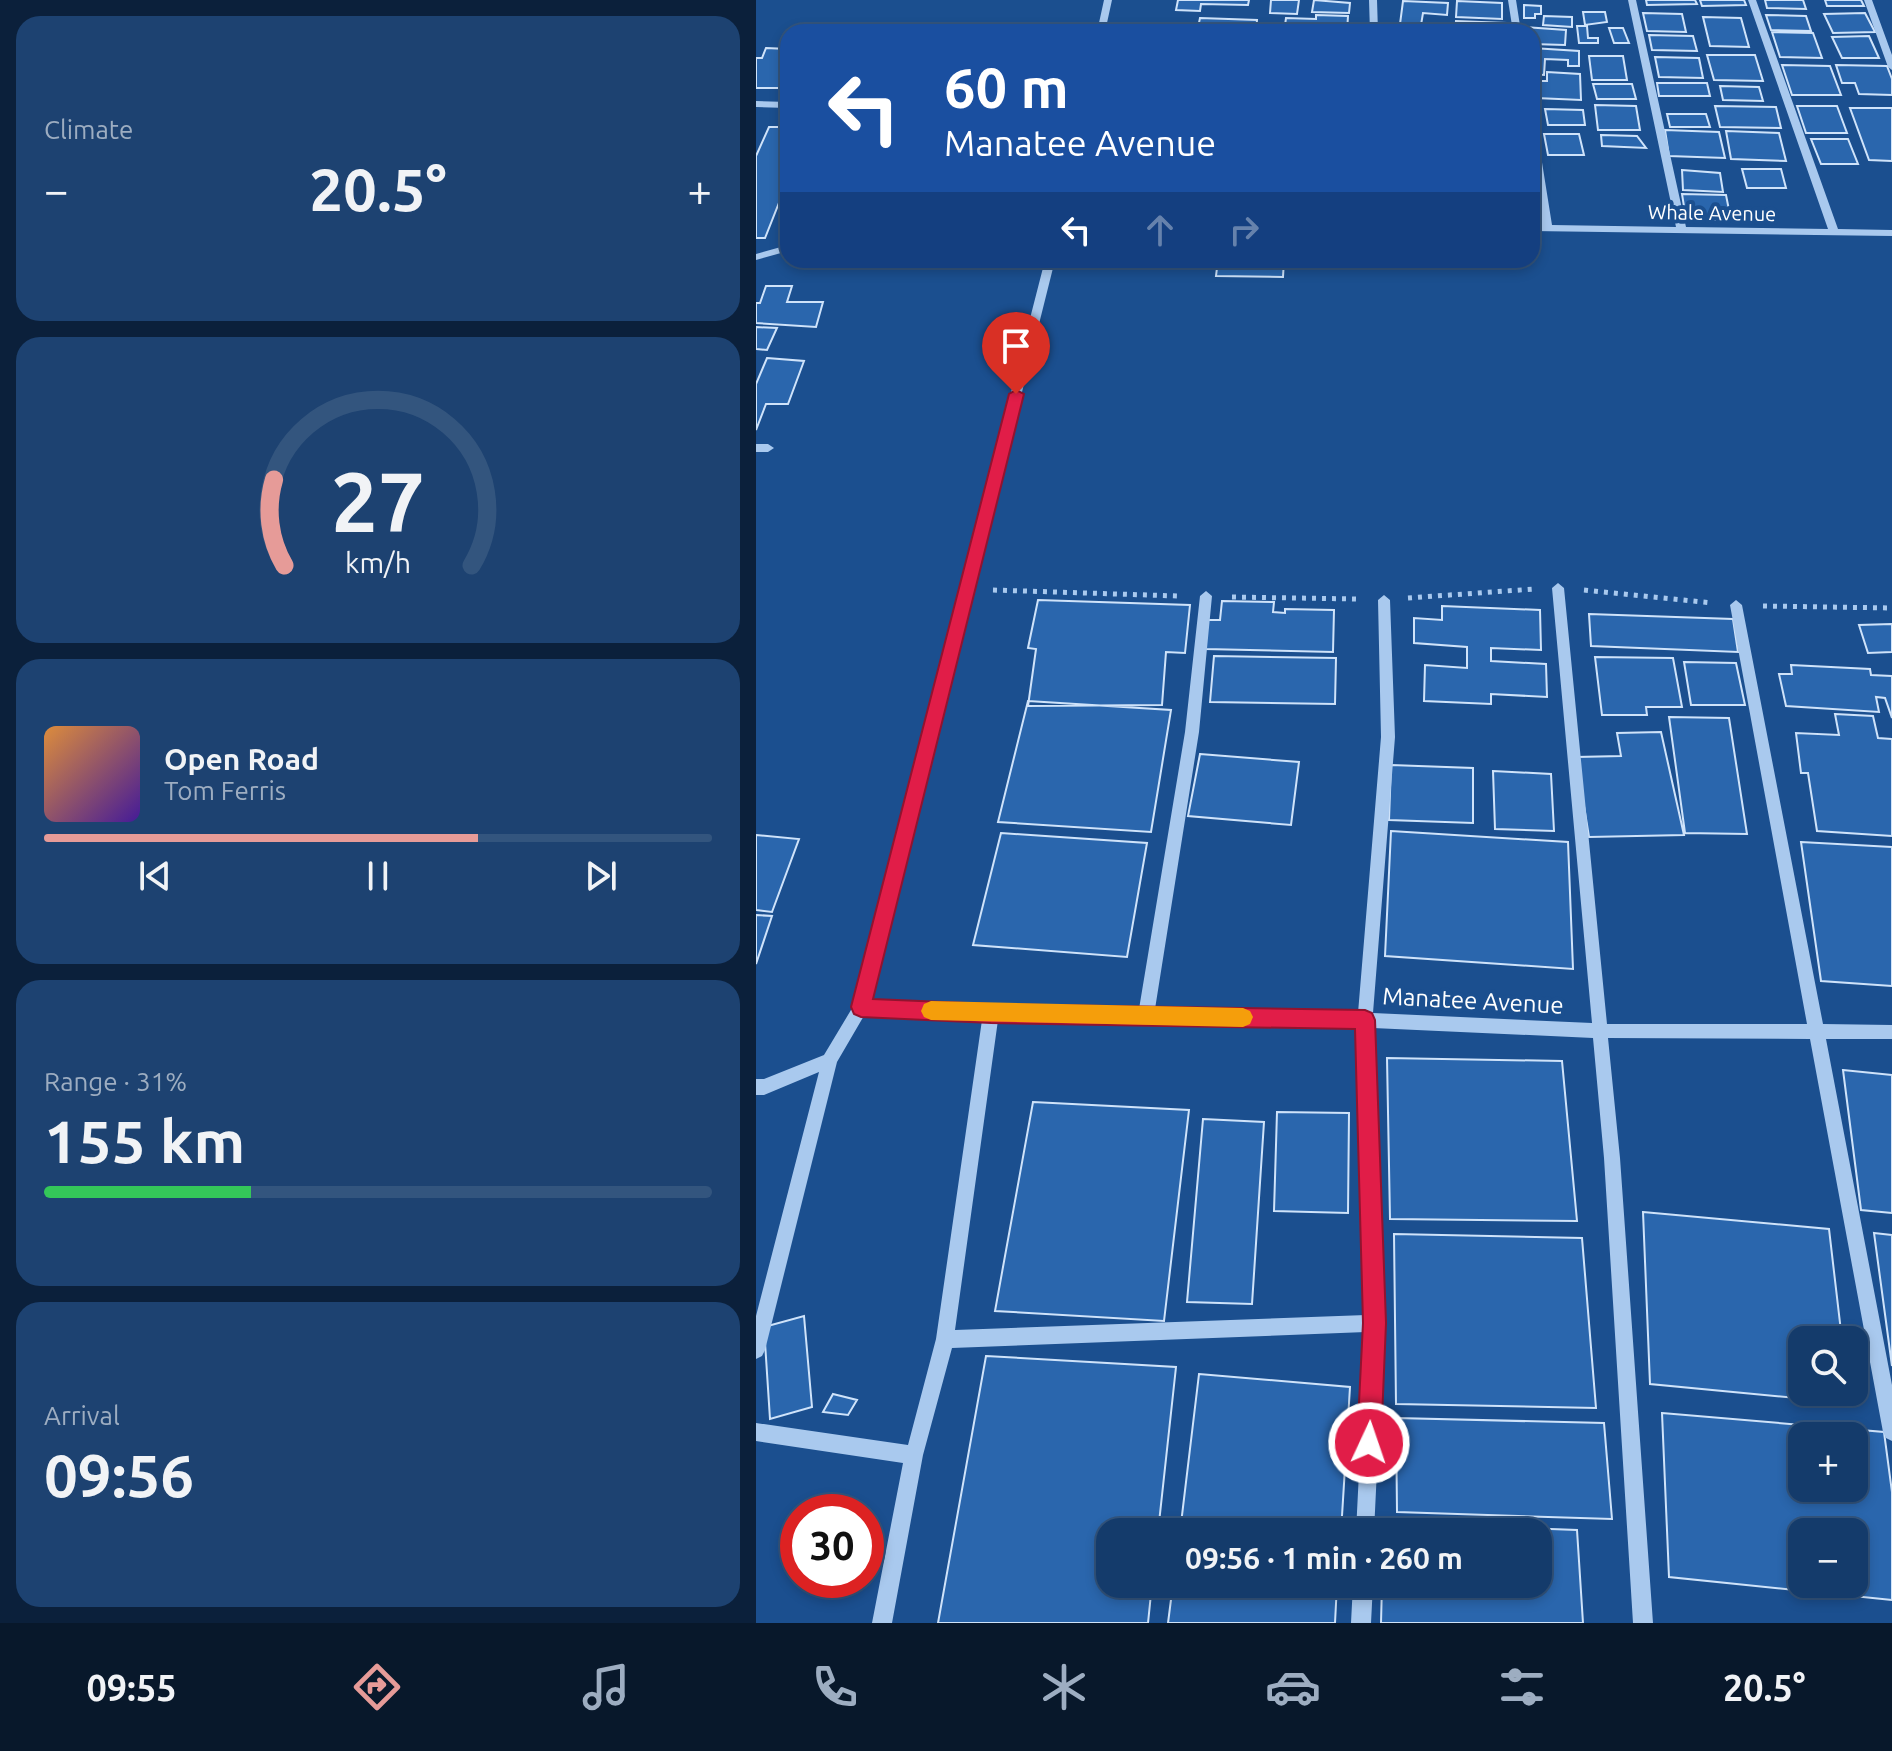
<!DOCTYPE html>
<html lang="en">
<head>
<meta charset="utf-8">
<style>
	body { margin:0; font-family:Ubuntu,sans-serif; background:#1d4271; color:#f1f3f6; height:100vh; display:flex; flex-direction:column; font-size:30px; white-space:nowrap }
	* { box-sizing:border-box; margin:0 }
	p { font-size:26px; color:#9dadc1 }
	.icon { flex:none; width:44px; height:44px; fill:none; stroke:currentColor; stroke-width:2; stroke-linecap:round; stroke-linejoin:round }
	.map { position:relative; flex:1; overflow:hidden }
	.side { display:flex; flex-direction:column; gap:16px; padding:16px; background:#0b203b; width:756px }
	.side>* { flex:none }
	.guide { position:absolute; left:24px; top:24px; width:760px; height:244px; border-radius:24px; box-shadow:0 4px 12px #0003,0 0 0 2px #33557e; background:#1a4fa0; color:#fff; overflow:hidden }
	.tools { position:absolute; left:1032px; top:1326px; display:grid; gap:16px }
	.tools a { display:grid; place-items:center; width:80px; height:80px; border-radius:16px; background:#143b6b; box-shadow:0 4px 12px #0003,0 0 0 2px #33557e; font-size:40px }
	.speed { position:absolute; left:24px; top:1494px; display:flex; gap:16px; font-size:40px; font-weight:700; text-align:center }
	.speed>* { display:grid; place-content:center; width:104px; height:104px; border-radius:50%; background:#143b6b; box-shadow:0 4px 12px #0003,0 0 0 2px #33557e; line-height:1 }
	.speed .limit { border:12px solid #d22; background:#fff; color:#111 }
	.pin { position:absolute; display:grid; place-items:center; width:68px; height:68px; color:#fff; margin:-82px -34px; border-radius:50% 50% 50% 0; rotate:-45deg; box-shadow:0 0 8px #0007 }
	.pin .icon { rotate:45deg }
	.me { position:absolute; width:88px; margin:-44px; rotate:3deg; stroke-linejoin:round; filter:drop-shadow(0 0 6px #0008) }
	.turn { display:flex; align-items:center; gap:28px; height:168px; padding:0 32px; font-size:36px }
	.turn .icon { width:104px; height:104px; stroke-width:2.5 }
	.turn b { display:block; font-size:56px; line-height:68px }
	.lanes { display:flex; align-items:center; height:76px; padding:0 32px; background:#0003; justify-content:center; gap:40px; direction:ltr }
	.lanes .off { opacity:.35 }
	.big { font-size:60px; font-weight:700; line-height:1.1 }
	.side .widget { flex:1; display:flex; flex-direction:column; justify-content:center; gap:12px; min-width:0; padding:0 28px; border-radius:24px; background:#1d4271 }
	.side .dial { align-items:center; gap:0 }
	.dial svg { height:208px; overflow:visible; fill:none; stroke:#33557e; stroke-width:7; stroke-linecap:round; text-anchor:middle }
	.dial text { fill:#f1f3f6; stroke:none }
	.song { display:flex; align-items:center; gap:24px }
	.cover { width:96px; height:96px; border-radius:12px; background:linear-gradient(135deg,hsl(30 70% 55%),hsl(260 70% 35%)) }
	.played { height:8px; border-radius:4px; background:linear-gradient(90deg,#e69b98 65%,#33557e 65%) }
	.keys { display:flex; justify-content:space-around; direction:ltr }
	.heat { display:flex; justify-content:space-between; align-items:center; font-size:44px; direction:ltr }
	.charge { height:12px; border-radius:6px; background:linear-gradient(90deg,#34c759 31%,#33557e 0) }
	.trip { position:absolute; left:340px; top:1518px; width:456px; height:80px; border-radius:24px; background:#143b6b; box-shadow:0 4px 12px #0003,0 0 0 2px #33557e; font-weight:700; line-height:80px; text-align:center }
	.dock { display:flex; height:128px; justify-content:space-around; align-items:center; background:#08182b; color:#9dadc1 }
	.dock .icon { width:56px; height:56px }
	.dock .on { color:#e69b98 }
	.dock b { font-size:36px; color:#f1f3f6 }
	main { display:flex; flex:1; min-height:0 }
	.map>svg:first-child { display:block }
	.building { fill:#2a66ad; stroke:#cfe3fa; stroke-width:2; fill-rule:evenodd }
	.lines { fill:none; stroke-linecap:round; stroke-linejoin:round }
	.path { stroke:#a9c9ee; stroke-width:5; stroke-dasharray:4 6; stroke-linecap:butt }
	.minor { fill:#a9c9ee; fill-rule:evenodd }
	.route { fill:#e11d48; stroke:#92132f; stroke-width:2 }
	.slow { fill:#f59e0b }
	.labels { text-anchor:middle; stroke-width:8; stroke-linejoin:round; paint-order:stroke }
	.far-street-label { font-size:20px; fill:#fff; stroke:#1b4f8f }
	.street-label { font-size:24px; fill:#fff; stroke:#1b4f8f }
</style>
</head>
<body>
<main>
<section class="side">
<div class="widget"><p>Climate</p>
<div class="heat"><a>−</a><b class="big">20.5°</b><a>+</a></div>
</div>
<div class="widget dial"><svg viewBox="0 0 100 80">
<path d="M14 69A42 42 0 1 1 86 69"/>
<path d="M14 69A42 42 0 0 1 10 36" stroke="#e69b98"/>
<text x="50" y="56" font-size="32" font-weight="700">27</text>
<text x="50" y="72" font-size="11">km/h</text>
</svg></div>
<div class="widget">
<div class="song"><i class="cover"></i><div><b>Open Road</b><p>Tom Ferris</p></div></div>
<div class="played"></div>
<div class="keys"><svg class="icon" aria-label="previous" viewBox="0 0 24 24"><path d="M18 5L8 12l10 7zM5 5v14"/></svg><svg class="icon" aria-label="pause" viewBox="0 0 24 24"><path d="M8 5v14M16 5v14"/></svg><svg class="icon" aria-label="next" viewBox="0 0 24 24"><path d="M6 5l10 7-10 7zM19 5v14"/></svg></div>
</div>
<div class="widget"><p>Range · 31%</p><b class="big">155 km</b><div class="charge"></div></div>
<div class="widget"><p>Arrival</p><b class="big">09:56</b></div>
</section>
<div class="map">
<svg width="1136" height="1623" viewBox="0 0 1136 1623">
	<rect width="100%" height="100%" fill="#1b4f8f"/>
	<path class="building" d="M422,0H493L492,5L445,4L444,11L420,10Z
		M515,0H543L541,14L514,13Z
		M558,0L594,3L593,13L556,12Z
		M890,0H939L941,4L891,5Z
		M944,0H988L990,5L946,6Z
		M1009,0H1047L1050,9L1011,8Z
		M1069,0H1105L1108,6H1071Z
		M647,1L692,3L691,15L667,13L665,25L644,24Z
		M701,1L746,3V19L700,17Z
		M768,5L785,6V14H779V18H768Z
		M827,12H849L851,22L829,25Z
		M887,13L926,14L930,32L891,31Z
		M1109,13L1119,32L1077,33L1068,14Z
		M560,15L592,16L591,32H528L530,18L560,19Z
		M1010,15L1050,16L1055,31L1015,30Z
		M788,16L816,17V27L787,25Z
		M947,17L985,18L993,47L954,46Z
		M444,18L501,20L500,32H441Z
		M700,21L750,23V32H699Z
		M821,26H831L832,38H842V43H823Z
		M768,27L810,30L809,45L776,44V32H769Z
		M853,28H867L873,43H858Z
		M1016,32L1057,33L1066,58L1024,57Z
		M893,35L937,36L941,51L896,50Z
		M1113,36L1123,58H1086L1076,37Z
		M10,48L31,49L26,59L32,49V88H0V58H6Z
		M776,48L823,51V66H812V60L789,59L788,75L776,74Z
		M951,55H999L1007,81L958,80Z
		M833,56H867L871,80H836Z
		M899,57L943,58L947,78L903,77Z
		M1026,65L1074,66L1085,95H1036Z
		M1080,65L1131,66L1136,79V95L1103,94L1099,83H1086Z
		M791,72L824,74L825,100L780,98L779,81H791Z
		M901,83H951L954,96H903Z
		M837,84H876L880,99H841Z
		M964,86L1003,87L1007,101L967,100Z
		M839,105L880,106L884,130H842Z
		M959,106L1020,107L1025,128L964,127Z
		M1041,106H1081L1091,133H1050Z
		M1094,108H1136V161L1113,160Z
		M789,109L827,110L829,125H792Z
		M911,114H950L954,127H914Z
		M13,127H32V180L9,238H0V156Z
		M909,130L963,132L969,158L913,156Z
		M970,131L1023,133L1030,161L975,159Z
		M788,134H823L828,155H792Z
		M845,135L881,136L890,148L846,146Z
		M1055,139H1092L1102,164H1065Z
		M986,169H1025L1030,188H991Z
		M926,170L964,173L967,192L927,190Z
		M926,194L970,195L975,220L930,219Z
		M462,260H528L527,277L460,276Z
		M10,286H36L31,302H67L60,327L0,323V303H4Z
		M0,327L21,328L11,350L0,349Z
		M11,358L48,361L32,404H10L0,430V384Z
		M282,600L434,605L429,653L410,652L406,705L272,706L280,649L272,648Z
		M466,601L518,602L517,612L529,613V609L578,610L577,652L449,649L452,620H464Z
		M686,606L784,610L785,650L735,648V661L790,664L791,697L735,694V704L668,701L669,665L711,668V647L658,643V618L686,620Z
		M833,614L977,619L982,652L835,646Z
		M1136,624V652L1112,653L1103,625Z
		M458,656L580,658L579,704L454,702Z
		M839,657L917,658L926,707H890L891,715H846Z
		M928,662L980,663L989,705H935Z
		M1035,665L1114,669L1115,675L1136,676V718L1129,698L1120,697L1123,712L1030,706L1023,674H1036Z
		M272,701L415,710L395,832L242,822Z
		M1079,714L1117,716L1122,738L1136,739V836L1061,831L1052,773H1045L1040,733L1083,735Z
		M913,717L973,718L991,834L929,833Z
		M905,732L928,835L833,837L820,757L865,756L861,733Z
		M444,754L543,762L535,825L432,816Z
		M635,765L717,768V823L633,820Z
		M737,771L795,774L798,831L739,829Z
		M635,831L812,842L817,969L629,956Z
		M245,833L391,843L371,957L217,945Z
		M0,835L43,839L16,912L0,910Z
		M1045,842L1136,847V986L1065,981Z
		M0,915L16,916L0,964Z
		M631,1058L806,1061L821,1221L634,1219Z
		M1087,1070L1136,1075V1213L1105,1210Z
		M277,1102L433,1110L408,1321L239,1311Z
		M521,1112L593,1113L592,1213L518,1211Z
		M447,1119L508,1122L496,1304L431,1302Z
		M887,1212L1073,1229L1086,1340H1046V1392H1092L1093,1403L894,1384Z
		M1118,1233L1136,1235V1366Z
		M638,1234L826,1238L840,1408L640,1404Z
		M48,1316L56,1407L14,1419L8,1327Z
		M230,1356L420,1367L402,1532H354V1584H396L392,1623H182Z
		M443,1374L594,1387L585,1532H424Z
		M77,1394L101,1400L92,1415L67,1412Z
		M906,1413L1128,1432L1136,1492V1600L913,1577ZM1046,1436H1098V1488H1046ZM1046,1532H1098V1584H1046Z
		M640,1418L848,1423L856,1519L641,1512Z
		M626,1523L821,1530L827,1623H625L626,1584H782V1532H626Z
		M417,1584H581L579,1623H412Z"/>
	<g class="lines">
		<path class="path" d="M237,590L422,596
			M828,590L957,603
			M476,597L602,599
			M652,598L778,589
			M1007,606L1136,608"/>
		<path class="minor" d="M348,0H356L349,32H341Z
			M613,0H621L622,32H614Z
			M752,0H760L765,32H757Z
			M872,0H880L930,227L1072,229L992,0H1000L1082,229L1136,230V236L776,231V225H786L776,162V128L781,131L796,225L920,227Z
			M1108,0H1116L1136,55V70L1132,67Z
			M0,101L32,102V108L0,107Z
			M32,245V251L0,260V254Z
			M289,260H299L114,1000L235,1006L383,1009L429,732L444,596L450,591L456,596L443,732L399,1009L602,1013L625,737L622,600L628,595L634,600L639,737L617,1013L836,1023L796,588L802,583L808,588L851,1024H1051L974,605L980,600L986,605L1067,1024L1136,1025V1039H1070L1136,1385V1441L1130,1438L1127,1432L1054,1039L852,1038L864,1158L897,1623H877L848,1158L837,1038L617,1028L628,1323L618,1532H600L610,1332L196,1348L167,1455L136,1623H116L147,1463L0,1441V1423L152,1445L180,1339L226,1020L109,1014L81,1062L9,1350L6,1356L0,1359V1316L63,1072L8,1095H0V1079H8L68,1055L98,1005ZM242,1020L601,1027L610,1315L199,1330Z
			M0,444H12L18,448L12,452H0Z
			M597,1584H617L615,1623H595Z"/>
	</g>
	<path class="route" d="M260,390L268,394L117,999L235,1004L609,1010L616,1013L619,1020L630,1323L625,1443L622,1451L613,1455L605,1451L601,1443L607,1323L599,1029L235,1023L105,1017L98,1014L95,1007L253,394Z"/>
	<path class="slow" d="M175,1001L487,1008L494,1011L497,1017L494,1024L487,1027L175,1020L168,1017L165,1011L168,1004Z"/>
	<g class="labels">
		<g class="far-street-label">
			<text transform="translate(956 213) rotate(1)" y="7">Whale Avenue</text>
		</g>
		<g class="street-label">
			<text transform="translate(717 1001) rotate(3)" y="8">Manatee Avenue</text>
		</g>
	</g>
</svg>
<div class="tools">
<a><svg class="icon" aria-label="search" viewBox="0 0 24 24"><circle cx="10" cy="10" r="6"/><path d="M15 15l6 6"/></svg></a>
<a>+</a>
<a>−</a>
</div>
<div class="speed"><div class="limit">30</div></div>
<div class="pin" style="left:260px;top:394px;background:#d93025"><svg class="icon" aria-label="arrive" viewBox="0 0 24 24"><path d="M6 21V4h12l-3 4 3 4H6"/></svg></div>
<svg class="me" style="left:613px;top:1443px" viewBox="-20 -20 40 40"><circle r="17" fill="#e11d48" stroke="#fff" stroke-width="3"/><path d="M0-11L8 9 0 5-8 9z" fill="#fff"/></svg>
<div class="trip">09:56 · 1 min · 260 m</div>
<div class="guide">
<div class="turn"><svg class="icon" aria-label="left" viewBox="0 0 24 24"><path d="M17 20v-9H6M10 6l-5 5 5 5"/></svg><div><b>60 m</b>Manatee Avenue</div></div>
<div class="lanes"><svg class="icon" aria-label="left" viewBox="0 0 24 24"><path d="M17 20v-9H6M10 6l-5 5 5 5"/></svg><svg class="icon off" aria-label="ahead" viewBox="0 0 24 24"><path d="M12 20V5M6 11l6-6 6 6"/></svg><svg class="icon off" aria-label="right" viewBox="0 0 24 24"><path d="M7 20v-9h11M14 6l5 5-5 5"/></svg></div>
</div>
</div>
</main>
<nav class="dock">
<b>09:55</b>
<svg class="icon on" aria-label="directions" viewBox="0 0 24 24"><path d="M12 3l9 9-9 9-9-9zM9 14v-3h6M13 9l2 2-2 2"/></svg>
<svg class="icon" aria-label="music" viewBox="0 0 24 24"><path d="M9 18V5l10-2v13"/><circle cx="6" cy="18" r="3"/><circle cx="16" cy="16" r="3"/></svg>
<svg class="icon" aria-label="phone" viewBox="0 0 24 24"><path d="M5 4h4l2 5-3 2q2 4 5 5l2-3 5 2v4C11 20 4 13 5 4z"/></svg>
<svg class="icon" aria-label="climate" viewBox="0 0 24 24"><path d="M12 3v18M4 7l16 10M4 17L20 7"/></svg>
<svg class="icon" aria-label="car" viewBox="0 0 24 24"><path d="M5 17H2v-5l4-1 3-4h7l3 4 3 1v5h-3M9 17h6M6 11h13"/><circle cx="7" cy="17" r="2"/><circle cx="17" cy="17" r="2"/></svg>
<svg class="icon" aria-label="filters" viewBox="0 0 24 24"><path d="M4 7h16M4 17h16"/><circle cx="9" cy="7" r="2"/><circle cx="15" cy="17" r="2"/></svg>
<b>20.5°</b>
</nav>
</body>
</html>
